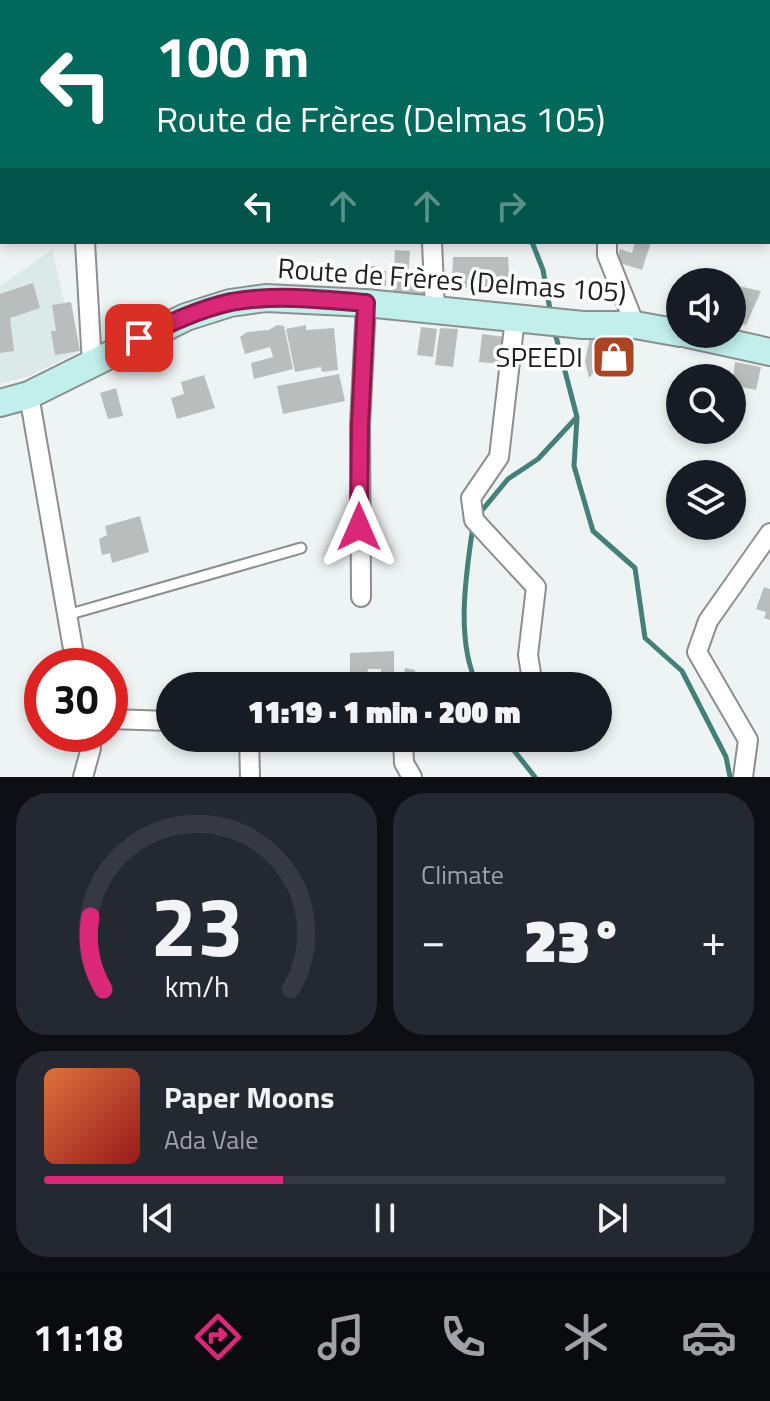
<!DOCTYPE html>
<html lang="en">
<head>
<meta charset="utf-8">
<style>
	body { margin:0; font-family:"Titillium Web",sans-serif; background:#242831; color:#f1f3f6; height:100vh; display:flex; flex-direction:column; font-size:30px; white-space:nowrap }
	* { box-sizing:border-box; margin:0 }
	p { font-size:26px; color:#9ea1a6 }
	.icon { flex:none; width:44px; height:44px; fill:none; stroke:currentColor; stroke-width:2; stroke-linecap:round; stroke-linejoin:round }
	.map { position:relative; height:777px; overflow:hidden }
	.sheet { display:flex; flex-direction:column; gap:16px; padding:16px; background:#0d0f14; flex:1 }
	.sheet>* { flex:none }
	.top-card { position:absolute; left:0px; top:0px; width:770px; height:244px; box-shadow:0 4px 12px #0003; background:#00695c; color:#fff; overflow:hidden }
	.tools { position:absolute; left:666px; top:268px; display:grid; gap:16px }
	.tools a { display:grid; place-items:center; width:80px; height:80px; border-radius:50%; background:#171b24; box-shadow:0 4px 12px #0003; font-size:40px }
	.speed { position:absolute; left:24px; top:648px; display:flex; gap:16px; font-size:40px; font-weight:700; text-align:center }
	.speed>* { display:grid; place-content:center; width:104px; height:104px; border-radius:50%; background:#171b24; box-shadow:0 4px 12px #0003; line-height:1 }
	.speed .limit { border:12px solid #d22; background:#fff; color:#111 }
	.pin { position:absolute; display:grid; place-items:center; width:68px; height:68px; color:#fff; margin:-34px; border-radius:16px; box-shadow:0 4px 12px #0006 }
	.me { position:absolute; width:88px; margin:-44px; rotate:0deg; stroke-linejoin:round; filter:drop-shadow(0 0 6px #0008) }
	.turn { display:flex; align-items:center; gap:28px; height:168px; padding:0 24px; font-size:36px }
	.turn .icon { width:104px; height:104px; stroke-width:2.5 }
	.turn b { display:block; font-size:56px; line-height:68px }
	.lanes { display:flex; align-items:center; height:76px; padding:0 24px; background:#0003; justify-content:center; gap:40px; direction:ltr }
	.lanes .off { opacity:.35 }
	.big { font-size:60px; font-weight:800; line-height:1.1 }
	.sheet .card { flex:1; display:flex; flex-direction:column; justify-content:center; gap:12px; min-width:0; padding:0 28px; border-radius:32px; background:#242831 }
	.sheet .dial { align-items:center; gap:0 }
	.dial svg { height:208px; overflow:visible; fill:none; stroke:#363941; stroke-width:7; stroke-linecap:round; text-anchor:middle }
	.dial text { fill:#f1f3f6; stroke:none }
	.song { display:flex; align-items:center; gap:24px }
	.cover { width:96px; height:96px; border-radius:12px; background:linear-gradient(135deg,hsl(20 70% 55%),hsl(0 70% 35%)) }
	.played { height:8px; border-radius:4px; background:linear-gradient(90deg,#db2777 35%,#363941 35%) }
	.keys { display:flex; justify-content:space-around; direction:ltr }
	.heat { display:flex; justify-content:space-between; align-items:center; font-size:44px; direction:ltr }
	.sheet .tiles { flex:1; display:grid; gap:16px; grid-template-columns:1fr 1fr }
	.card:last-child { grid-column:span 2 }
	.trip { position:absolute; left:156px; top:672px; width:456px; height:80px; border-radius:40px; background:#171b24; box-shadow:0 4px 12px #0003; font-weight:800; line-height:80px; text-align:center }
	.dock { display:flex; height:128px; justify-content:space-around; align-items:center; background:#090b0e; color:#9ea1a6 }
	.dock .icon { width:56px; height:56px }
	.dock .active { color:#db2777 }
	.dock b { font-size:36px; color:#f1f3f6 }
	.map>svg:first-child { display:block }
	.built { fill:#dbe9e7 }
	.lines { fill:none; stroke-linecap:round; stroke-linejoin:round }
	.stream { stroke:#43807a; stroke-width:5 }
	.building { fill:#b9bebd }
	.service-casing { stroke:#8b908f; stroke-width:13 }
	.minor-casing { stroke:#8b908f; stroke-width:22 }
	.secondary-casing { stroke:#8b908f; stroke-width:30 }
	.service { stroke:#fff; stroke-width:9 }
	.minor { stroke:#fff; stroke-width:18 }
	.secondary { stroke:#c0efec; stroke-width:26 }
	.route-casing { stroke:#8e194d; stroke-width:20 }
	.route { stroke:#db2777; stroke-width:14 }
	.labels { text-anchor:middle; stroke-width:7; stroke-linejoin:round; paint-order:stroke }
	.street-label { font-size:28px; fill:#1f2020; stroke:#fff }
	.poi-label { font-size:28px; fill:#1f2020; stroke:#fff; text-anchor:end }
</style>
</head>
<body>
<div class="map">
<svg width="770" height="777" viewBox="0 0 770 777">
	<rect width="100%" height="100%" fill="#eef3f3"/>
	<path class="built" d="M52,250L76,353L29,376L0,384V286Z"/>
	<g class="lines">
		<path class="stream" d="M487,2V0
			M532,242L543,270L551,315
			M577,417L574,466L593,531L635,568L645,638L682,671L726,757L730,777
			M479,514L508,479L538,459L577,417L554,329
			M473,526C466,574 455,642 478,686
			M504,738L535,777"/>
	</g>
	<path class="building" d="M635,242H651L642,270L616,262L620,249L632,253Z
		M395,250L410,251L408,281L431,282L430,298L393,296Z
		M453,257H508L510,290L452,287Z
		M359,266H375V270L386,271V286H358Z
		M33,283L40,308L10,318L14,351L0,353V294Z
		M738,286L761,291L746,325L732,321V306Z
		M71,302L80,351L55,355L51,331H56L52,305Z
		M277,325L284,326L293,369L254,379L251,363L273,357L270,347L245,354L240,337L247,332L269,330Z
		M306,325V330L334,328L338,370L322,372L321,367L295,372L286,329Z
		M421,327L437,329L433,357L417,355Z
		M440,328L458,329L453,367L435,365Z
		M482,334L505,337L502,364L479,362Z
		M590,337L618,343L589,378L585,361Z
		M735,362L761,367L756,390L732,385Z
		M339,374L345,401L283,414L277,386Z
		M204,375L215,408L177,419L171,398L184,394L181,382Z
		M116,388L123,416L108,419L100,393Z
		M140,516L149,552L112,563L110,553L102,555L99,539L107,535L105,526Z
		M764,587L770,589V620L764,618L766,612L756,609Z
		M394,651V680H403L405,668L415,670V686H381V669H368L365,683L371,686H350V653Z"/>
	<g class="lines">
		<g class="service-casing">
			<path id="service" d="M448,0V2
				M700,2L701,0
				M67,615L301,548"/>
		</g>
		<g class="minor-casing">
			<path id="minor" d="M191,2L192,0
				M595,2L596,0
				M768,48L770,49
				M85,242L92,364
				M432,242L435,310
				M607,242V255L635,325
				M515,318L499,457L471,498L474,520L536,587L528,655L533,686
				M29,395L76,666
				M361,597L360,425L366,303
				M110,719L170,721
				M249,738L250,777
				M403,738L404,763L412,777
				M83,777L91,748L88,734
				M743,777L748,740L697,652L708,621L770,533"/>
		</g>
		<g class="secondary-casing">
			<path id="secondary" d="M688,334L770,352
				M0,403L29,395L186,317L230,303L266,298L366,303L583,325H635L680,333"/>
		</g>
		<use href="#service" class="service"/>
		<use href="#minor" class="minor"/>
		<use href="#secondary" class="secondary"/>
	</g>
	<g class="lines">
		<g class="route-casing">
			<path id="route" d="M139,338C168,324 199,309 231,302C275,294 322,299 366,303L360,425L359,527"/>
		</g>
		<use href="#route" class="route"/>
	</g>
	<defs>
		<g id="shop-square" transform="scale(2.3)"><rect x="-9" y="-9" width="18" height="18" rx="4" fill="#ac4422" stroke="#fff"/><path d="M-5-2.5h2.3a2.7 3.5 0 0 1 5.4 0H5L5.5 6h-11ZM-1.5-2.5h3a1.5 2.3 0 0 0-3 0Z" fill="#fff"/></g>
	</defs>
	<g fill-rule="evenodd">
		<use href="#shop-square" x="614" y="357"/>
	</g>
	<g class="labels">
		<g class="street-label">
			<text transform="translate(452 280) rotate(4)" y="10">Route de Frères (Delmas 105)</text>
		</g>
		<g class="poi-label">
			<text x="583" y="367">SPEEDI</text>
		</g>
	</g>
</svg>
<div class="tools">
<a><svg class="icon" aria-label="sound" viewBox="0 0 24 24"><path d="M4 9h4l5-4v14l-5-4H4zM17 9q2 3 0 6"/></svg></a>
<a><svg class="icon" aria-label="search" viewBox="0 0 24 24"><circle cx="10" cy="10" r="6"/><path d="M15 15l6 6"/></svg></a>
<a><svg class="icon" aria-label="layers" viewBox="0 0 24 24"><path d="M12 4l9 5-9 5-9-5zM3 14l9 5 9-5"/></svg></a>
</div>
<div class="speed"><div class="limit">30</div></div>
<div class="pin" style="left:139px;top:338px;background:#d93025"><svg class="icon" aria-label="arrive" viewBox="0 0 24 24"><path d="M6 21V4h12l-3 4 3 4H6"/></svg></div>
<svg class="me" style="left:359px;top:527px" viewBox="-20 -20 40 40"><path d="M0-17L14 15 0 8-14 15z" fill="#db2777" stroke="#fff" stroke-width="4"/></svg>
<div class="trip">11:19 · 1 min · 200 m</div>
<div class="top-card">
<div class="turn"><svg class="icon" aria-label="left" viewBox="0 0 24 24"><path d="M17 20v-9H6M10 6l-5 5 5 5"/></svg><div><b>100 m</b>Route de Frères (Delmas 105)</div></div>
<div class="lanes"><svg class="icon" aria-label="left" viewBox="0 0 24 24"><path d="M17 20v-9H6M10 6l-5 5 5 5"/></svg><svg class="icon off" aria-label="ahead" viewBox="0 0 24 24"><path d="M12 20V5M6 11l6-6 6 6"/></svg><svg class="icon off" aria-label="ahead" viewBox="0 0 24 24"><path d="M12 20V5M6 11l6-6 6 6"/></svg><svg class="icon off" aria-label="right" viewBox="0 0 24 24"><path d="M7 20v-9h11M14 6l5 5-5 5"/></svg></div>
</div>
</div>
<section class="sheet">
<div class="tiles">
<div class="card dial"><svg viewBox="0 0 100 80">
<path d="M14 69A42 42 0 1 1 86 69"/>
<path d="M14 69A42 42 0 0 1 9 41" stroke="#db2777"/>
<text x="50" y="56" font-size="32" font-weight="700">23</text>
<text x="50" y="72" font-size="11">km/h</text>
</svg></div>
<div class="card"><p>Climate</p>
<div class="heat"><a>−</a><b class="big">23°</b><a>+</a></div>
</div>
<div class="card">
<div class="song"><i class="cover"></i><div><b>Paper Moons</b><p>Ada Vale</p></div></div>
<div class="played"></div>
<div class="keys"><svg class="icon" aria-label="previous" viewBox="0 0 24 24"><path d="M18 5L8 12l10 7zM5 5v14"/></svg><svg class="icon" aria-label="pause" viewBox="0 0 24 24"><path d="M8 5v14M16 5v14"/></svg><svg class="icon" aria-label="next" viewBox="0 0 24 24"><path d="M6 5l10 7-10 7zM19 5v14"/></svg></div>
</div>
</div>
</section>
<nav class="dock">
<b>11:18</b>
<svg class="icon active" aria-label="directions" viewBox="0 0 24 24"><path d="M12 3l9 9-9 9-9-9zM9 14v-3h6M13 9l2 2-2 2"/></svg>
<svg class="icon" aria-label="music" viewBox="0 0 24 24"><path d="M9 18V5l10-2v13"/><circle cx="6" cy="18" r="3"/><circle cx="16" cy="16" r="3"/></svg>
<svg class="icon" aria-label="phone" viewBox="0 0 24 24"><path d="M5 4h4l2 5-3 2q2 4 5 5l2-3 5 2v4C11 20 4 13 5 4z"/></svg>
<svg class="icon" aria-label="climate" viewBox="0 0 24 24"><path d="M12 3v18M4 7l16 10M4 17L20 7"/></svg>
<svg class="icon" aria-label="car" viewBox="0 0 24 24"><path d="M5 17H2v-5l4-1 3-4h7l3 4 3 1v5h-3M9 17h6M6 11h13"/><circle cx="7" cy="17" r="2"/><circle cx="17" cy="17" r="2"/></svg>
</nav>
</body>
</html>
